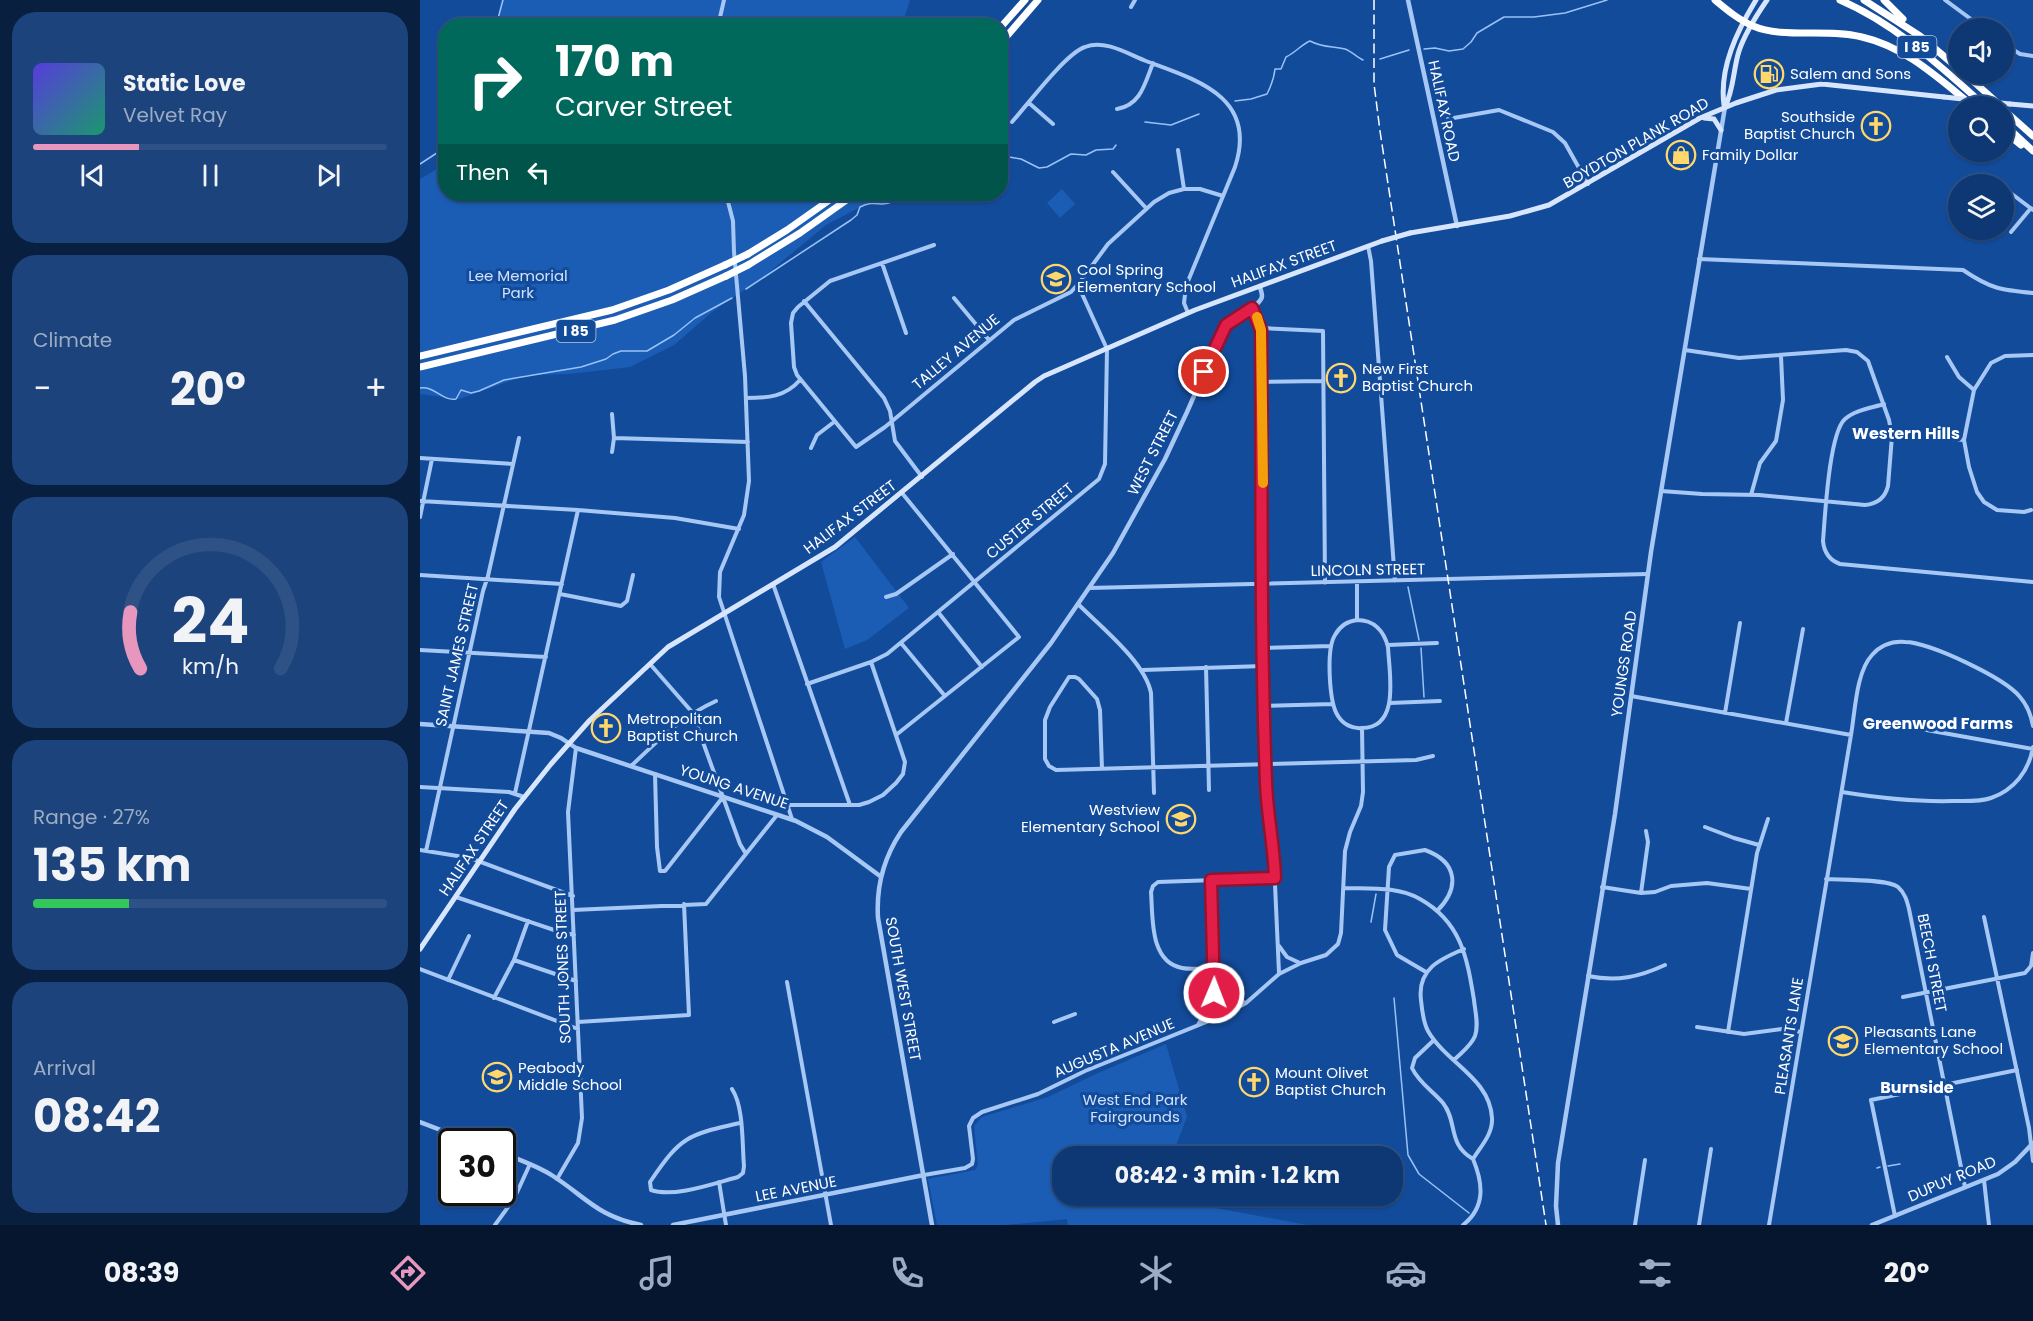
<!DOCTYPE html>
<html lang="en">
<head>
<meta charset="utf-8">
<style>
	body { margin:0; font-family:Poppins,sans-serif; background:#1c437c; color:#f1f3f6; height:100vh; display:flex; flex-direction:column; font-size:22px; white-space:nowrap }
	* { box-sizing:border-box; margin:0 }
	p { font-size:20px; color:#9bacc5 }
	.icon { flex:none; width:33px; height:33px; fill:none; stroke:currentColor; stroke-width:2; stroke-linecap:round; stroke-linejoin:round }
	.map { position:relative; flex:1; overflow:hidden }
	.drawer { display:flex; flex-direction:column; gap:12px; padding:12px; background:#081f40; width:420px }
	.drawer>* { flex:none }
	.hud { position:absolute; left:18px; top:18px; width:570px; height:183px; border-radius:24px; box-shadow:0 2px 4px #0004,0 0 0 2px #2e5286; background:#00695c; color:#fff; overflow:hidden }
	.tools { position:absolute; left:1528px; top:18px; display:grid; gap:12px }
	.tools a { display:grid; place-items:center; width:66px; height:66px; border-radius:50%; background:#0e3874; box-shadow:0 2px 4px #0004,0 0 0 2px #2e5286; font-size:30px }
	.speed { position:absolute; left:18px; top:1128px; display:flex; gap:12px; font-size:30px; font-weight:700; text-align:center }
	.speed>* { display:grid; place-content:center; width:78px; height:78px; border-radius:50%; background:#0e3874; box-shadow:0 2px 4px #0004,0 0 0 2px #2e5286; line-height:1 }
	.speed .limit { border:3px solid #111; border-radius:9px; background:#fff; color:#111 }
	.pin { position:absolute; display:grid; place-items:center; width:51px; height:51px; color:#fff; margin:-26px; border:3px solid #fff; border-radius:50%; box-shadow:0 2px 6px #0007 }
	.me { position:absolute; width:66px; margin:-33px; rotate:1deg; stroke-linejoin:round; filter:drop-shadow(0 0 4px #0008) }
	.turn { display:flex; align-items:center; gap:21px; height:126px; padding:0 18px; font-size:27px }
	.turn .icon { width:78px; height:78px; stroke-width:2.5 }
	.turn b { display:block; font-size:42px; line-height:51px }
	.then { display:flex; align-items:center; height:57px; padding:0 18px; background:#0003; gap:12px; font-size:22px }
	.big { font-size:45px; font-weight:700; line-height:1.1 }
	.drawer .widget { flex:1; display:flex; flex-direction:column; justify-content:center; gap:9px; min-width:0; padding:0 21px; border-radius:24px; background:#1c437c }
	.drawer .dial { align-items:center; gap:0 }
	.dial svg { height:156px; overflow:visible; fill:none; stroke:#2e5286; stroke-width:7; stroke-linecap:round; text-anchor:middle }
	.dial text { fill:#f1f3f6; stroke:none }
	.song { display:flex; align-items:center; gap:18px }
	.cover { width:72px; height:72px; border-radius:9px; background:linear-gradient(135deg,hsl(250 70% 55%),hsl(160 70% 35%)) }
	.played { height:6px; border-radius:3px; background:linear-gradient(90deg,#e797bd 30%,#2e5286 30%) }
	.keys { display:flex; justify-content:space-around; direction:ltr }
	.heat { display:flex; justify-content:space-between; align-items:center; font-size:33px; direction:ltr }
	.charge { height:9px; border-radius:4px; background:linear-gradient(90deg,#34c759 27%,#2e5286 0) }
	.trip { position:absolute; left:632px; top:1146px; width:351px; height:60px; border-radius:24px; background:#0e3874; box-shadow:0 2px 4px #0004,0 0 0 2px #2e5286; font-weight:700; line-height:60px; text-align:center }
	.tabs { display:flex; height:96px; justify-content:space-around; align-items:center; background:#06162e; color:#9bacc5 }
	.tabs .icon { width:42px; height:42px }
	.tabs .selected { color:#e797bd }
	.tabs b { font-size:27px; color:#f1f3f6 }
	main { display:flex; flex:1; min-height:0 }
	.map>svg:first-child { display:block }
	.green { fill:#1b5db5 }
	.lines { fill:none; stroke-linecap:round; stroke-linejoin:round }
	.stream { stroke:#99c2f7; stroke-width:1.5 }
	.minor { stroke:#a7c8f4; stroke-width:4 }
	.tertiary { stroke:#a7c8f4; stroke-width:4.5 }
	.secondary { stroke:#d7e6fd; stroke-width:5 }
	.motorway { stroke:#fff; stroke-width:7 }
	.rail { stroke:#fff; stroke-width:1.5; stroke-dasharray:10 4.5; stroke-linecap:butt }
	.secondary-bridge { stroke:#d7e6fd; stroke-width:5 }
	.motorway-bridge { stroke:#fff; stroke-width:7 }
	.route-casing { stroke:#92132f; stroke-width:15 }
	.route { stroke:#e11d48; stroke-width:10 }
	.slow { stroke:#f59e0b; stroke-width:10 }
	.labels { text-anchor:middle; stroke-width:6; stroke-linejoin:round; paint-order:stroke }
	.shield { fill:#134b9b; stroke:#b8c9e1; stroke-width:1.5 }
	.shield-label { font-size:14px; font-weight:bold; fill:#fff }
	.poi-label { font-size:15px; fill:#fff; stroke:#134b9b; text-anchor:start }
	.street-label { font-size:15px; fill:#fff; stroke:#134b9b }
	.park-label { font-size:15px; fill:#cfe3fd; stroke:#134b9b }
	.neighbourhood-label { font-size:16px; font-weight:bold; fill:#fff; stroke:#134b9b }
</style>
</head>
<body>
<main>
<section class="drawer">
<div class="widget">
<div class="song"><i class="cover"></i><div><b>Static Love</b><p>Velvet Ray</p></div></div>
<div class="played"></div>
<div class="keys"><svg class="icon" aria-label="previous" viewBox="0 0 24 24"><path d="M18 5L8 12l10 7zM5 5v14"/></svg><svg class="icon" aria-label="pause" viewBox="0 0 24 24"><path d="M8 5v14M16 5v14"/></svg><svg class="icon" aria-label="next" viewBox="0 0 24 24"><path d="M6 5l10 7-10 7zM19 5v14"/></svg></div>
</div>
<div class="widget"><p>Climate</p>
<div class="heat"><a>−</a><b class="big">20°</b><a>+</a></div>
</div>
<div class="widget dial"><svg viewBox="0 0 100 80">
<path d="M14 69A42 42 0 1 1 86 69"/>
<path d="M14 69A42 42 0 0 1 9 40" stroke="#e797bd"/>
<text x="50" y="56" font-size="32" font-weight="700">24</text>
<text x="50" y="72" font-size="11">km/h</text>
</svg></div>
<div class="widget"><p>Range · 27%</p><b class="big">135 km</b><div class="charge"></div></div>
<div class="widget"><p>Arrival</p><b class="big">08:42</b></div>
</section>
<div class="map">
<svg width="1613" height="1225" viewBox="0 0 1613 1225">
	<rect width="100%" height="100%" fill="#134b9b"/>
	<path class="green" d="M81,0H490L482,25L76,26Z
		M25,164L26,194H465L406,225L342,278L292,312L254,345L210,367L149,374L107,375L39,399L0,394V179Z
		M642,189L655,204L640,218L627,203Z
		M435,537L489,608L447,640L425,649L401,562Z
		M746,1044L767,1117L752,1156H642V1196H759L769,1203L887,1225H648L647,1219L585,1225H517L508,1179L555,1170L558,1165L554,1126L562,1117L628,1097L678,1073Z"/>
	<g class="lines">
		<path class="stream" d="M76,26L83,0
			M1004,49L1015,48L1029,51L1043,49L1051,42L1057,33L1084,17H1114L1145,13L1187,0
			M960,59L989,50
			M815,101L831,99L847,94C851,86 854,79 855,69H861L866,57C875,53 882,44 890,41C903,48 912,46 925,49C931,51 937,57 943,60
			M725,122L751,125L779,114
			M580,159L589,157L601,159L619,168L627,167L651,154L666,155L676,150L693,149L696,145
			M0,164L26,147
			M326,289L431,220L437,215L440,207C459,197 463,213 482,194
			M0,388C16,386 21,401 36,399L41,390L51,393L59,391L84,380L161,367L186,359L193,354L201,351H227L254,335L275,318L312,298
			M988,587L999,640
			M1001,648L1004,697
			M951,922L956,894
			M974,998L988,1155L999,1174L1049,1213
			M1468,1166L1480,1164
			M1457,1168L1460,1167"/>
		<path class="minor" d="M1525,0L1563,28
			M711,7L715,0
			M298,26L304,0
			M1584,44L1600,54L1613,56
			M609,103L633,124
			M697,109C721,105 725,83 733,63
			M1028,119L1079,110L1133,132L1145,143L1168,184
			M592,122C608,104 646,53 665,47C685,39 708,54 726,61C777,80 838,97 815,167L766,286L764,303L768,313
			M758,150L764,189
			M693,172L726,208
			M1584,188L1613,210
			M306,194L313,221L314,252L325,376L329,481L324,515L300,572L299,597L372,819
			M1591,232L1611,208
			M514,245L410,281L378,307L373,313L371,323L374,367L377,375L436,447L465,427L594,320L651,292L660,282L688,244L734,202L749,193L764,189H780L803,196
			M948,246L951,261L975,581
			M1279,259L1543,270C1571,289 1581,290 1613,293
			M462,263L486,333
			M534,298L569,340
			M384,301L464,398L470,411L475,441L502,477
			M832,308L841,330L843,541L841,587L846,784L853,840L859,973
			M841,328L903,331L905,583
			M1527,357L1539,377L1554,390
			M842,382L903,381
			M326,398C348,398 365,397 380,380
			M1464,404C1451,408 1435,410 1425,419C1409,433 1405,517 1403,541C1404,552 1409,560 1420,564L1613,582
			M192,414L194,438L192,452
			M1472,434L1544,440
			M194,438L328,442
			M391,448L397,435L414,422
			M0,458L93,464
			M1241,491L1282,494L1339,495L1445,505C1457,504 1465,498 1468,486L1472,436L1469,420L1448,361L1437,352L1426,350L1319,358L1265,350
			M1331,495L1340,463L1356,441L1363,400L1361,356
			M0,501L158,510L255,518L319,529
			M1611,510L1604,512L1577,510L1564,502L1557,492L1549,467L1544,440L1554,390L1571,363L1585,356L1613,355
			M0,517L12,459
			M0,575L142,584
			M937,582V620
			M353,584L430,805
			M669,588L1228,574
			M140,594L201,606L207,601L213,575
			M466,597L476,594L533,554
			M658,604C681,627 725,662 731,693L734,793
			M518,612L562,667
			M937,620C954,620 964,631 968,647C969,672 981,728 942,728C932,729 923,724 918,716C909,703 906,649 915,635C920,626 928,621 937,620Z
			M481,643L525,696
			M968,645L1017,643
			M842,648L911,646
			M0,650L126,657
			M230,664L272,712L320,844L326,854
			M786,667L789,790
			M723,670L843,666
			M387,684L451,662L467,654L679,479L685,464L687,349L658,285
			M1211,696L1431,735
			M970,703L1020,701
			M844,706L913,704
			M1305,713L1320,623
			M1366,723L1383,629
			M1501,729L1613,749
			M476,735L599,637L482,493
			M211,766C240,739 259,718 296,701
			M682,769L680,710L677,699L659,679L655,677H649L630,707L625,720V759L629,766L636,770L996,760L1013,756
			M235,774L237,847L240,871H245L249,866L303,797
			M0,787L89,792L104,797
			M1422,792C1459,798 1496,802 1533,801C1546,801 1559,802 1571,798C1594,790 1609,771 1613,747
			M95,793L158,510
			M367,805H439L449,802L463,795L476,783L483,774L485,762L451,662
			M1285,827L1314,838L1339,845
			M0,850L50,858L153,896
			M6,851L63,591L68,576L99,438
			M1406,879C1422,880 1468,879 1478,887C1485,893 1487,901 1489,909L1545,1187
			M1182,887L1221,893L1235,892L1251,886L1287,883L1331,889
			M924,888C949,889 977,886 1000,899C1041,922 1047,957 1054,1000C1055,1011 1059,1025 1055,1036C1051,1046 1042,1052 1034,1060
			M1221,893L1228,842L1226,831
			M36,897L140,932L154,935
			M153,910L286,904L357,815
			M1564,917L1609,1128L1613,1161
			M859,946L867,957L880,963
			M1044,949C1020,959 997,969 1001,1000C1002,1010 1003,1022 1008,1031C1026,1063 1070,1078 1072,1118C1073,1134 1061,1146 1053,1159
			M94,960L156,981
			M795,968C784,968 772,970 762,968C729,962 733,916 731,892L733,886L738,882L855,878
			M0,969L158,1029
			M1006,972L977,955L965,930L969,867L975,855L1005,850C1038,862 1040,888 1017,911
			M1168,976C1197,982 1219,977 1245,965
			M28,980L49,936
			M367,982L411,1225
			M795,987L810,997L826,1003
			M1483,997L1605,973L1611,966L1613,953
			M74,998L94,960L108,921
			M158,1022L269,1015L264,904
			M634,1022L655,1014
			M778,1025L790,1003L795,987L791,881
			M1277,1027L1324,1034L1362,1029L1381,1032
			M1308,1032L1337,853L1348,819
			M1014,1040L995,1058L992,1068C999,1083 1013,1091 1023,1103C1038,1122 1027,1144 1053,1159
			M312,1089C324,1107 322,1144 324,1166L323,1173L318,1177C295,1183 254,1198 231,1190L230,1182C261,1136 267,1135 320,1123
			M504,1175L545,1168L552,1164L553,1159L549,1126L553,1118L562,1112L618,1094L665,1071L806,1014L826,1003L859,974L881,963L906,955L918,944L921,933L925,851L930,832L941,806L943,792L942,728
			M137,1179L158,1143L162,1118L148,812L156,748
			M1564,1180L1569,1225
			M299,1182L306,1225
			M1475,1216L1451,1100L1597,1070
			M75,1225L94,1199L110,1164
			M1043,1225C1066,1207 1063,1183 1053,1159
			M1215,1225L1225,1160
			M1279,1225L1291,1149
			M1349,1225L1431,735C1435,713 1436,672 1452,655C1460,646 1472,641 1485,642C1509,642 1585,678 1600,697C1607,705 1611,715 1613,726"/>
		<path class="tertiary" d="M988,0L1037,226
			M0,724L129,733L141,738L156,748L376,821L407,837L460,876
			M0,1122L52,1142
			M82,1153C100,1160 118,1166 133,1176C167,1198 177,1216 221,1225
			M253,1225L504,1175
			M512,1225L458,918C456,886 463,859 481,832L631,643L693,553L745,459L767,412L803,330C810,320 842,306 842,296C842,292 840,289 840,286
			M1138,1225L1136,1206L1138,1163L1195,814L1231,552L1305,107
			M1452,1225L1578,1174L1595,1162L1613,1143"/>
		<path class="secondary" d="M1590,104L1613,106
			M1304,105C1299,68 1317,31 1336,0
			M1305,107C1314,89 1313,70 1319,51C1325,33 1336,16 1347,0
			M1284,118L1294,119L1301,130
			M990,233L1090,216L1129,205L1280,118L1316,103L1356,90L1402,84L1524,97
			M0,949L95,809L131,764L170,720L248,647L415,547L615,382L624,376L775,310L962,241"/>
		<path class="motorway" d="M1295,0C1307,10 1319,20 1333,26C1363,39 1408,28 1442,37C1486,47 1519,79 1553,106
			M1420,0C1476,24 1520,66 1565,106
			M1444,0L1500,36L1539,69
			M1464,0L1483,19
			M580,28L605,0
			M580,44L618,0
			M1545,74L1581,106
			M1584,110L1613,136
			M1584,124L1613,151
			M1584,131L1601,145
			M328,254L367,230L418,194
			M328,265L380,233L435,194
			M0,356L192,310L249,290L305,265
			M0,367L195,320L252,300L306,276"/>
		<path class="rail" d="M954,0V84L960,131L1126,1225"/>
		<path class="secondary-bridge" d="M1524,97L1590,104
			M962,241L990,233"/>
		<path class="motorway-bridge" d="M305,265L328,254
			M306,276L328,265"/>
	</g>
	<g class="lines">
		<g class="route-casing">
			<path id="route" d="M784,372L806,325L832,308L841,330C842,481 840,631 846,782C847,814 854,846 855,878L791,880L794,993"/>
		</g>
		<use href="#route" class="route"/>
		<path class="slow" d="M837,317L841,330L843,483"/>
	</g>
	<defs>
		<g id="fuel-ring" transform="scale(1.5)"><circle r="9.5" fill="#134b9b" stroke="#ffd76a" stroke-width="1.5"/><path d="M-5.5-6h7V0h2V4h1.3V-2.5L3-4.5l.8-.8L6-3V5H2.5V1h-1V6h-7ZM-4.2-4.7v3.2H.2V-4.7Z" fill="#ffd76a"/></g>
		<g id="church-ring" transform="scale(1.5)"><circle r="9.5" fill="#134b9b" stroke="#ffd76a" stroke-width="1.5"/><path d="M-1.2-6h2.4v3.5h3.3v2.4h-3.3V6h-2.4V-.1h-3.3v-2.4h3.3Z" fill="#ffd76a"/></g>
		<g id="shop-ring" transform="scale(1.5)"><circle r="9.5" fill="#134b9b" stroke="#ffd76a" stroke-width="1.5"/><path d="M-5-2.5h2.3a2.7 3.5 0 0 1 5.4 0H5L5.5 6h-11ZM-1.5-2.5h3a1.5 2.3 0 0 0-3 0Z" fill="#ffd76a"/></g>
		<g id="school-ring" transform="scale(1.5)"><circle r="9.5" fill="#134b9b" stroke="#ffd76a" stroke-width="1.5"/><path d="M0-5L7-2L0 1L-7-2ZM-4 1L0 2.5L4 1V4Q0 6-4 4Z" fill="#ffd76a"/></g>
	</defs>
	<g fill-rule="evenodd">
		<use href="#fuel-ring" x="1349" y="74"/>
		<use href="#church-ring" x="1456" y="126"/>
		<use href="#shop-ring" x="1261" y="155"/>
		<use href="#school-ring" x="636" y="279"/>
		<use href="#church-ring" x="921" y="378"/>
		<use href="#church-ring" x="186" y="728"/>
		<use href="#school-ring" x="761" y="819"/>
		<use href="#school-ring" x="1423" y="1041"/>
		<use href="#school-ring" x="77" y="1077"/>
		<use href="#church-ring" x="834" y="1082"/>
	</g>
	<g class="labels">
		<g class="shield">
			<rect x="1477.5" y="36" width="39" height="22" rx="4.5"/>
			<rect x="136.5" y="320" width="39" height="22" rx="4.5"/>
		</g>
		<g class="shield-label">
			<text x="1497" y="52">I 85</text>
			<text x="156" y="336">I 85</text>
		</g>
		<g class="poi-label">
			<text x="1370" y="79">Salem and Sons</text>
			<text x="1435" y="122" text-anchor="end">Southside<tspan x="1435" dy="17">Baptist Church</tspan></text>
			<text x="1282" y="160">Family Dollar</text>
			<text x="657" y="275">Cool Spring<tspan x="657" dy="17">Elementary School</tspan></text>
			<text x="942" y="374">New First<tspan x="942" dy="17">Baptist Church</tspan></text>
			<text x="207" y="724">Metropolitan<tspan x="207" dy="17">Baptist Church</tspan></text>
			<text x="740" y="815" text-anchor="end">Westview<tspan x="740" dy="17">Elementary School</tspan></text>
			<text x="1444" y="1037">Pleasants Lane<tspan x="1444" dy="17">Elementary School</tspan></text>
			<text x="98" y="1073">Peabody<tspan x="98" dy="17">Middle School</tspan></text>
			<text x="855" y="1078">Mount Olivet<tspan x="855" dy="17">Baptist Church</tspan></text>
		</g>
		<g class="street-label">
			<text transform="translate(1024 111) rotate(78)" y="5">HALIFAX ROAD</text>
			<text transform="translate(1216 143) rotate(-30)" y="5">BOYDTON PLANK ROAD</text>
			<text transform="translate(864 264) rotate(-20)" y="5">HALIFAX STREET</text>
			<text transform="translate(536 352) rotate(-40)" y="5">TALLEY AVENUE</text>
			<text transform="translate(733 453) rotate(-63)" y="5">WEST STREET</text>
			<text transform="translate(430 517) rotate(-37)" y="5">HALIFAX STREET</text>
			<text transform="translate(610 521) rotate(-40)" y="5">CUSTER STREET</text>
			<text transform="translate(948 570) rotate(-1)" y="5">LINCOLN STREET</text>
			<text transform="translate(37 655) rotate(-77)" y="5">SAINT JAMES STREET</text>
			<text transform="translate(1204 664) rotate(-82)" y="5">YOUNGS ROAD</text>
			<text transform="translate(314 787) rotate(18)" y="5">YOUNG AVENUE</text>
			<text transform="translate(54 848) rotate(-56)" y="5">HALIFAX STREET</text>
			<text transform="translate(1512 963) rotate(79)" y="5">BEECH STREET</text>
			<text transform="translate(143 967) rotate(-92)" y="5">SOUTH JONES STREET</text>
			<text transform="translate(483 989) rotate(80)" y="5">SOUTH WEST STREET</text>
			<text transform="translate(1369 1036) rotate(-81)" y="5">PLEASANTS LANE</text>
			<text transform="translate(694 1048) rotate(-23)" y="5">AUGUSTA AVENUE</text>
			<text transform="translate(1532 1179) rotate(-23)" y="5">DUPUY ROAD</text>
			<text transform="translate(376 1189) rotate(-11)" y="5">LEE AVENUE</text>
		</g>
		<g class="park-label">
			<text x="98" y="281">Lee Memorial<tspan x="98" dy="17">Park</tspan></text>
			<text x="715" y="1105">West End Park<tspan x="715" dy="17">Fairgrounds</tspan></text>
		</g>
		<g class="neighbourhood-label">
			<text x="1486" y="439">Western Hills</text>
			<text x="1518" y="729">Greenwood Farms</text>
			<text x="1497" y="1093">Burnside</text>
		</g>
	</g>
</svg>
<div class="tools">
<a><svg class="icon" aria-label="sound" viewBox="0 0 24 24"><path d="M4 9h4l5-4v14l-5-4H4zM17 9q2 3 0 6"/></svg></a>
<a><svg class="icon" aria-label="search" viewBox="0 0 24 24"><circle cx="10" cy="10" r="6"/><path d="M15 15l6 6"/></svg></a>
<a><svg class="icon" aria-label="layers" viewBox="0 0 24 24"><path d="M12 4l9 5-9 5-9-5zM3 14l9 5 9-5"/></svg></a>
</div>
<div class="speed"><div class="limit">30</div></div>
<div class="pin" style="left:784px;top:372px;background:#d93025"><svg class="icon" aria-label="arrive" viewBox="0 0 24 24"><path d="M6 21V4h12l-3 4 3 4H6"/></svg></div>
<svg class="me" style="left:794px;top:993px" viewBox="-20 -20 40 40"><circle r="17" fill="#e11d48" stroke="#fff" stroke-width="3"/><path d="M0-11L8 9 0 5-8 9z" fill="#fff"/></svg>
<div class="trip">08:42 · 3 min · 1.2 km</div>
<div class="hud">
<div class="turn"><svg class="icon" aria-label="right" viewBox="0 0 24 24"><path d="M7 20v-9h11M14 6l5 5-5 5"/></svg><div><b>170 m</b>Carver Street</div></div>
<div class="then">Then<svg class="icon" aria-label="left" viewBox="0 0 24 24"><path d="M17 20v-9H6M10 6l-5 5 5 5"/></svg></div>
</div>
</div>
</main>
<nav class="tabs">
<b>08:39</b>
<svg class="icon selected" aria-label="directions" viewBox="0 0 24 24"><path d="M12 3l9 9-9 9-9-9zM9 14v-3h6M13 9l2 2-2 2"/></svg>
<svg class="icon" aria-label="music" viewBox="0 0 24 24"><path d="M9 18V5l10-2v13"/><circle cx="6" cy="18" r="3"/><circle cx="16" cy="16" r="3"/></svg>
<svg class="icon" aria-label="phone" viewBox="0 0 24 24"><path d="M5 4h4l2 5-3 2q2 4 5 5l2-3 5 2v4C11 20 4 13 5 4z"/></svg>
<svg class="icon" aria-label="climate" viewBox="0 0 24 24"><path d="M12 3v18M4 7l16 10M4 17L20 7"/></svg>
<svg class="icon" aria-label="car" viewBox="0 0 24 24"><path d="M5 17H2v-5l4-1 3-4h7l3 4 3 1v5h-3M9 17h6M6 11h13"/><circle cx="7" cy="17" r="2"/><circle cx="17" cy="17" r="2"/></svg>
<svg class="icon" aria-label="filters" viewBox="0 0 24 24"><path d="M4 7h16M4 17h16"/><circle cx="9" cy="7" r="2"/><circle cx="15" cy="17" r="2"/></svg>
<b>20°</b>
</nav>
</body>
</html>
